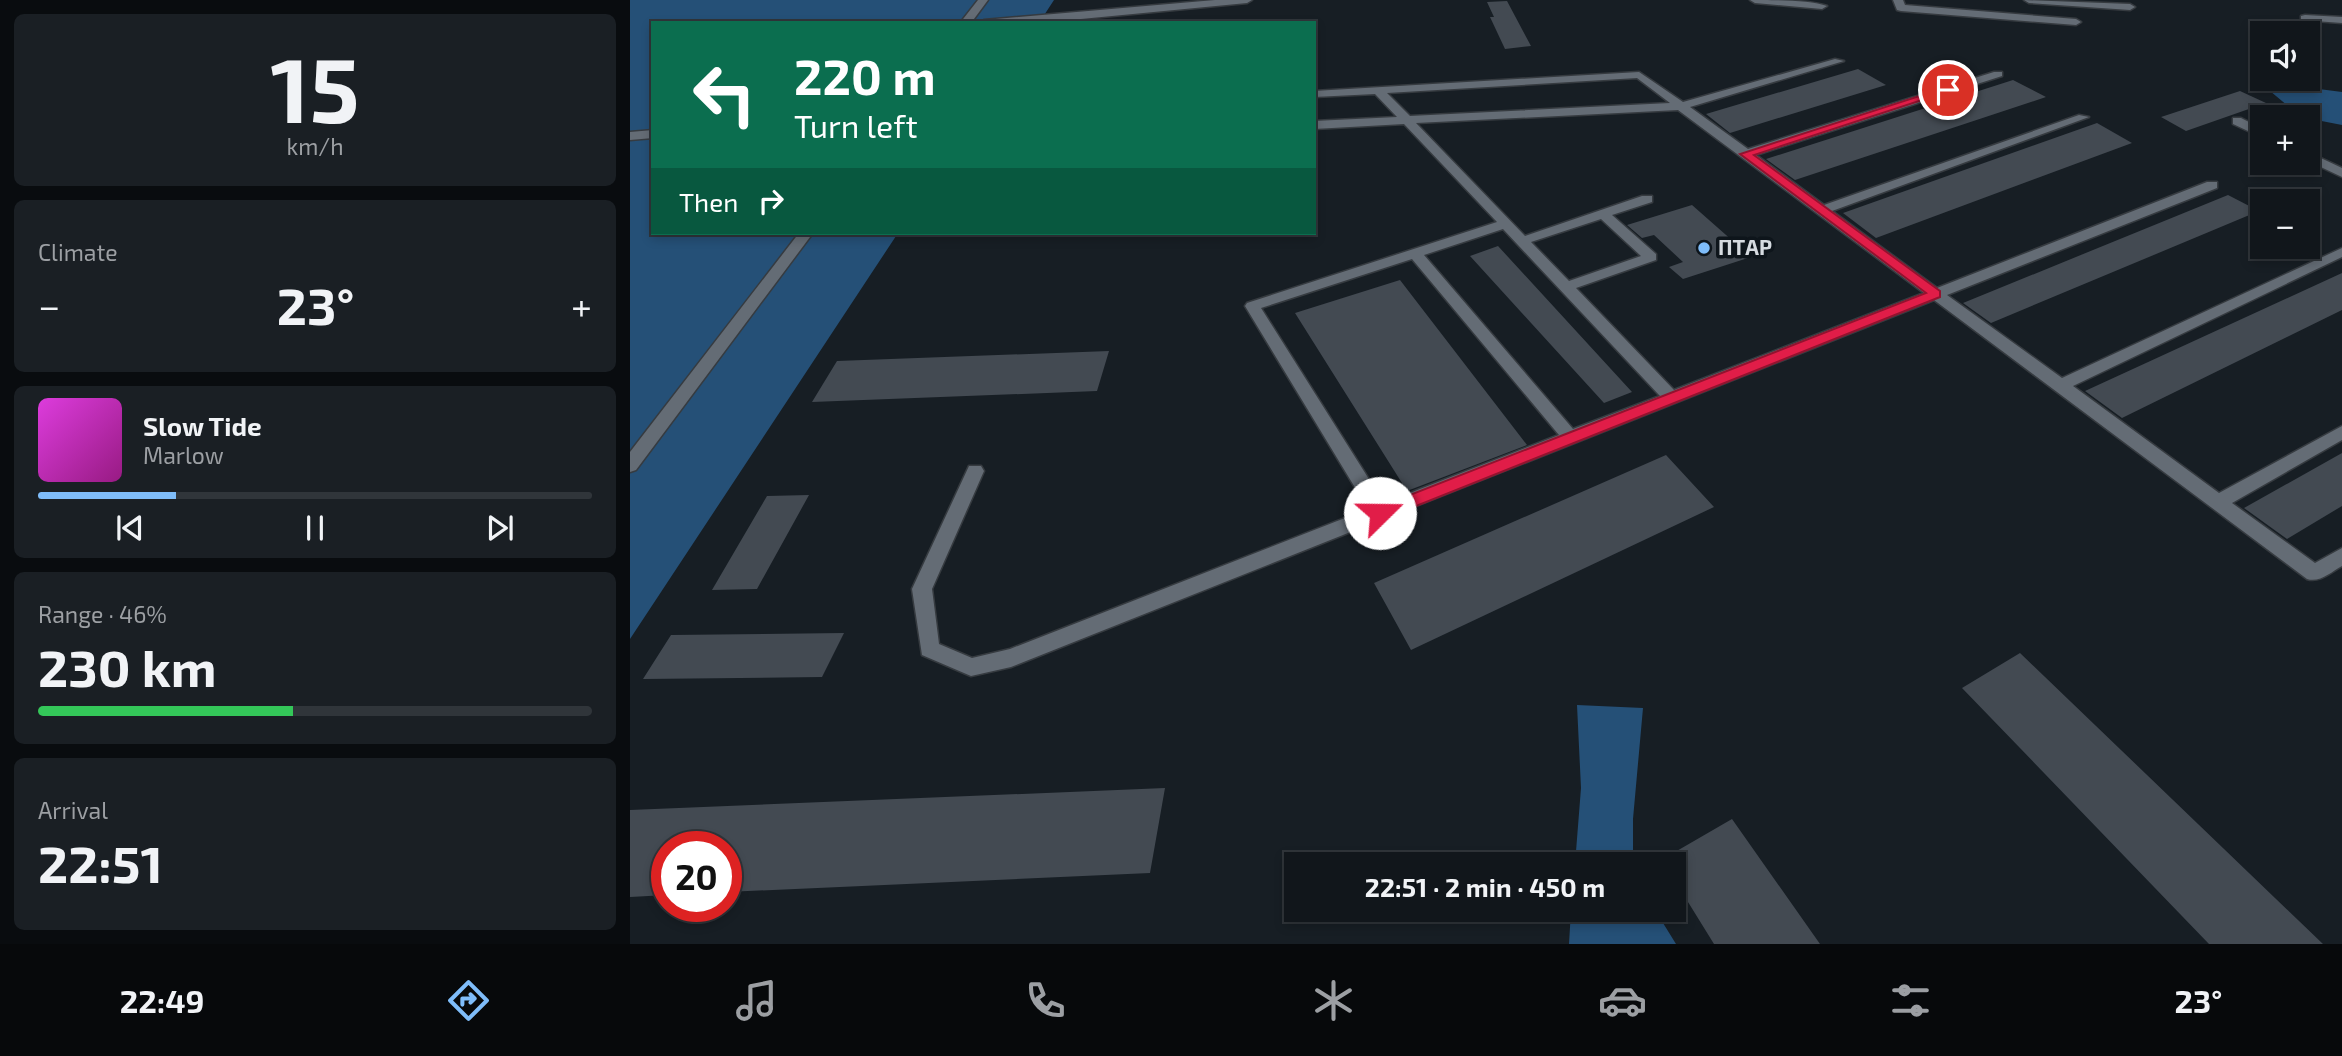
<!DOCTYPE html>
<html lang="en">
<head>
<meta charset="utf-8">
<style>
	body { margin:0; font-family:"Exo 2",sans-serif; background:#1a1f24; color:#f1f3f6; height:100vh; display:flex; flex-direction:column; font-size:26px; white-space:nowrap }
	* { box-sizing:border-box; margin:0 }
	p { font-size:23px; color:#9c9fa3 }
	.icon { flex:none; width:38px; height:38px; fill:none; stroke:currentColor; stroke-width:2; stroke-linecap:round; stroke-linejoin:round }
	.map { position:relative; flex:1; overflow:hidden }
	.side { display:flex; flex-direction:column; gap:14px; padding:14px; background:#090c0f; width:630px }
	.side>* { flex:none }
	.top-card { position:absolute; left:21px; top:21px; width:665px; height:214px; border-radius:0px; box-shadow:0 4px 10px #0003,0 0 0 2px #30353a; background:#0b6e4f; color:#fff; overflow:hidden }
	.controls { position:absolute; left:1620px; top:21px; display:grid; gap:14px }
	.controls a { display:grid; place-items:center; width:70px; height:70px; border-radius:0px; background:#11161b; box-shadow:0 4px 10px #0003,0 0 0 2px #30353a; font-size:35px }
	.speed { position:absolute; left:21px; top:831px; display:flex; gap:14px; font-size:35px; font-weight:700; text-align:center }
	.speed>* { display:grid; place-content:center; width:91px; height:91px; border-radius:50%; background:#11161b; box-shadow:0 4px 10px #0003,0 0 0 2px #30353a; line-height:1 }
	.speed .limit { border:10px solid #d22; background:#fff; color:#111 }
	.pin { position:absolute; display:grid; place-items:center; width:60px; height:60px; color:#fff; margin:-30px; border:4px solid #fff; border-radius:50%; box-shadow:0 2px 7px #0007 }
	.me { position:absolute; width:77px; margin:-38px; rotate:68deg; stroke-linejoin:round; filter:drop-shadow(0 0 5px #0008) }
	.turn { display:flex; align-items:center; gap:24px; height:147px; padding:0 28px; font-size:32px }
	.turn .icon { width:91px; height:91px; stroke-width:2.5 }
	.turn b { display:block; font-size:49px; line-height:60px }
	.then { display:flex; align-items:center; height:66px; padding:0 28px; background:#0003; gap:14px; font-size:26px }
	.big { font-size:52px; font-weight:700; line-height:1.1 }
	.side .tile { flex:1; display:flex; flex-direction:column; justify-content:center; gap:10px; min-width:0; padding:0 24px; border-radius:10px; background:#1a1f24 }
	.side .dial { align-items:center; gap:0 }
	.dial b { font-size:91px; line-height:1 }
	.song { display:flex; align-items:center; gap:21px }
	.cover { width:84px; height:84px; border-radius:10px; background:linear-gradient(135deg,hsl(300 70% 55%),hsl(310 70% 35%)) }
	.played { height:7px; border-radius:4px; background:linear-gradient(90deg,#7fbdfa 25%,#30353a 25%) }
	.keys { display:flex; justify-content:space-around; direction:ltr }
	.heat { display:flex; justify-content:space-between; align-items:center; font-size:38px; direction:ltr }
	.charge { height:10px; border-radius:5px; background:linear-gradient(90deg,#34c759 46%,#30353a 0) }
	.trip { position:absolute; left:654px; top:852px; width:402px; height:70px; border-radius:0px; background:#11161b; box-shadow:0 4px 10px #0003,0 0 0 2px #30353a; font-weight:700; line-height:70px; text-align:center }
	.tab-bar { display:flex; height:112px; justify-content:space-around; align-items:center; background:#07090b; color:#9c9fa3 }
	.tab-bar .icon { width:49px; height:49px }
	.tab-bar .on { color:#7fbdfa }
	.tab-bar b { font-size:32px; color:#f1f3f6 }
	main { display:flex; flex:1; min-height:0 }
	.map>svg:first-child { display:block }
	.forest { fill:#255077 }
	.building { fill:#434a52 }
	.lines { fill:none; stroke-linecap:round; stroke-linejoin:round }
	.minor-casing { stroke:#363b40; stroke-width:3 }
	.minor { fill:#646c75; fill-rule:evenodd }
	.route { fill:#e11d48; stroke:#92132f; stroke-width:2 }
	.poi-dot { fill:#7fbdfa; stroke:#0e151b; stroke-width:2.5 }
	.labels { text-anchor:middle; stroke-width:7; stroke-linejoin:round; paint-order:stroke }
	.far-poi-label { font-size:21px; font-weight:bold; fill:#d6dbe0; stroke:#0e151b; text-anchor:start }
</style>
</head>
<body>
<main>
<section class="side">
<div class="tile dial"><b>15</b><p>km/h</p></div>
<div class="tile"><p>Climate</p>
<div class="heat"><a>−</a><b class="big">23°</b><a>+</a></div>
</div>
<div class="tile">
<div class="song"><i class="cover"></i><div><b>Slow Tide</b><p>Marlow</p></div></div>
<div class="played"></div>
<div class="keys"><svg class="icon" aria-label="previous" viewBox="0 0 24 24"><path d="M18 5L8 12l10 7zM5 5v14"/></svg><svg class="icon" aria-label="pause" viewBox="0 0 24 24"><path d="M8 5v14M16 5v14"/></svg><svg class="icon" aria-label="next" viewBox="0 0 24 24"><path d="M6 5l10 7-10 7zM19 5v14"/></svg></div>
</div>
<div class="tile"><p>Range · 46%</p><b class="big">230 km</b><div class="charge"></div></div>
<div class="tile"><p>Arrival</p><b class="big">22:51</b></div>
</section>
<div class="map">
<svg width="1712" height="944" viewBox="0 0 1712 944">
	<rect width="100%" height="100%" fill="#171e24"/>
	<path class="forest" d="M0,0H424L409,23H23V233H268L0,639Z
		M1628,81L1712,92V125L1671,117Z
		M947,705L1013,708L1003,819V864H945L951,788Z
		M941,910H1025L1046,944H939Z"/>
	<path class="building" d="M877,1L901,46L875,49L860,17H864L857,2Z
		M1228,69L1256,85L1100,133L1076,114Z
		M1383,80L1416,97L1165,180L1136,159Z
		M1610,91L1636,103L1556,131L1531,117Z
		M1467,123L1502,143L1246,238L1213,213Z
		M1598,195L1629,211L1361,323L1333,303Z
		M1062,205L1121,257L1053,279L1039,267L1053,262L1024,235L1012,238L997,225Z
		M868,246L1002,392L974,403L840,256Z
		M1712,273V310L1492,418L1455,391Z
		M770,280L897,445L777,491L665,313Z
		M479,351L467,391L182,402L207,361Z
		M1712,453V506L1657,539L1614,508Z
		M1036,455L1084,507L781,650L744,583Z
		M179,495L127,589L82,590L137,496Z
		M214,633L192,677L13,679L41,635Z
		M1390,653L1693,944H1579L1332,688Z
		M535,788L520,873L96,892V847H37V895L0,897V810Z
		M1102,819L1190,944H1084L1045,881V852Z"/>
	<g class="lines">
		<g class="minor-casing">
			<path id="minor" d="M348,0H358L341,23H330Z
				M585,0H622L617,3L451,19V23H441V19L349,23L354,20Z
				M1120,0C1140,0 1181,0 1197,6L1192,9L1125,3Z
				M1263,0H1273L1275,5L1446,19L1451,22L1446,25L1271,11L1267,10Z
				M1394,0L1500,4L1505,7L1500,10L1399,3Z
				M1675,15L1712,17V23L1671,20V16Z
				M1205,59L1214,61L1060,107L1118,149L1364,72H1372V76L1126,155L1194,205L1449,115L1459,117L1202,211L1307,288L1577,182H1587V188L1317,295L1432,378L1712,248V257L1443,386L1589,493L1712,426V440L1602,503L1685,563L1712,548V566C1701,572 1690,583 1677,579L1304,300L381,667L341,676L292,655L282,589L339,466H351L354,471L302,589L309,644L342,658L380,649L738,509L615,306L617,303L867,222L774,124L684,129V121L767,117L745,94L684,97V91L1009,72L1053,102ZM1007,78L1040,103L780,116L757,93ZM1048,110L1294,293L1044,390L946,288L1026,260V254L982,215L1022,202V196H1012L895,236L786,123ZM971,219L1011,256L939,281L901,242ZM873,229L1030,396L943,429L794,255ZM782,259L929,435L754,503L631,308Z
				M1603,118H1611L1633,129V138L1603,124Z
				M23,130V138L0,140V132Z
				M1678,152L1712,168V177L1678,161Z
				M169,233H183L6,470L0,472V452Z"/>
		</g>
		<use href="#minor" class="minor"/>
	</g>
	<path class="route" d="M1314,88L1323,90L1124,155L1310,291V297L756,518H744L742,513L744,509L1296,293L1110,154Z"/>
	<circle class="poi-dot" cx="1074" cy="248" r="7"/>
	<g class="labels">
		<g class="far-poi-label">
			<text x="1088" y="255">ПТАР</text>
		</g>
	</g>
</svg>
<div class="controls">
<a><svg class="icon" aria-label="sound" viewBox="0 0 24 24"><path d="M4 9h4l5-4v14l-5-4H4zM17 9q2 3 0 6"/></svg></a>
<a>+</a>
<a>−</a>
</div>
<div class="speed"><div class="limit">20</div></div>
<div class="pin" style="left:1318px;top:90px;background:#d93025"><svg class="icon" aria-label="arrive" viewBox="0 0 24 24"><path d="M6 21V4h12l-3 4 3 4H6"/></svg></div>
<svg class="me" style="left:750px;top:513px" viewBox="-20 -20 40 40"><circle r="19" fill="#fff"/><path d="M0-13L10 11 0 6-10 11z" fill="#e11d48"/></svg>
<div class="trip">22:51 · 2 min · 450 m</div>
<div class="top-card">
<div class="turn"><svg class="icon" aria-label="left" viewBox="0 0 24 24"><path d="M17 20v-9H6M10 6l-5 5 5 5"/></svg><div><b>220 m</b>Turn left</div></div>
<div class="then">Then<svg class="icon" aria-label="right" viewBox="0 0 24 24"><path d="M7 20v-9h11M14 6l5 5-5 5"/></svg></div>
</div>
</div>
</main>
<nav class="tab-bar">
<b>22:49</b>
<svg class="icon on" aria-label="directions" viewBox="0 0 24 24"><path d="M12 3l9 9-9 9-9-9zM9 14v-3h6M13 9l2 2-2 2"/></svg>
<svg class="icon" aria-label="music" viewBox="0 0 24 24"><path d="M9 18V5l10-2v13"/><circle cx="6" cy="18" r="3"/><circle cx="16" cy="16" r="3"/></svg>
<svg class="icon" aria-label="phone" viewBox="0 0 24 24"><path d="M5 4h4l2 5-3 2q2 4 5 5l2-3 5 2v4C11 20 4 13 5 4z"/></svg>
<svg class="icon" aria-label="climate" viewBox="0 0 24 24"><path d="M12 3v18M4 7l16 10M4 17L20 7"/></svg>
<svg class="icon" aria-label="car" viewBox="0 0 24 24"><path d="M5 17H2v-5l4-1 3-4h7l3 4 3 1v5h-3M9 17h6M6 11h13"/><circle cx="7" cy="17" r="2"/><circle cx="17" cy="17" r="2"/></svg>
<svg class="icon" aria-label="filters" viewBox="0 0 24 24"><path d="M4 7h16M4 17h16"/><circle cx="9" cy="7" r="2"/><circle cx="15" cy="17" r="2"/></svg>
<b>23°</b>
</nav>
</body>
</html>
